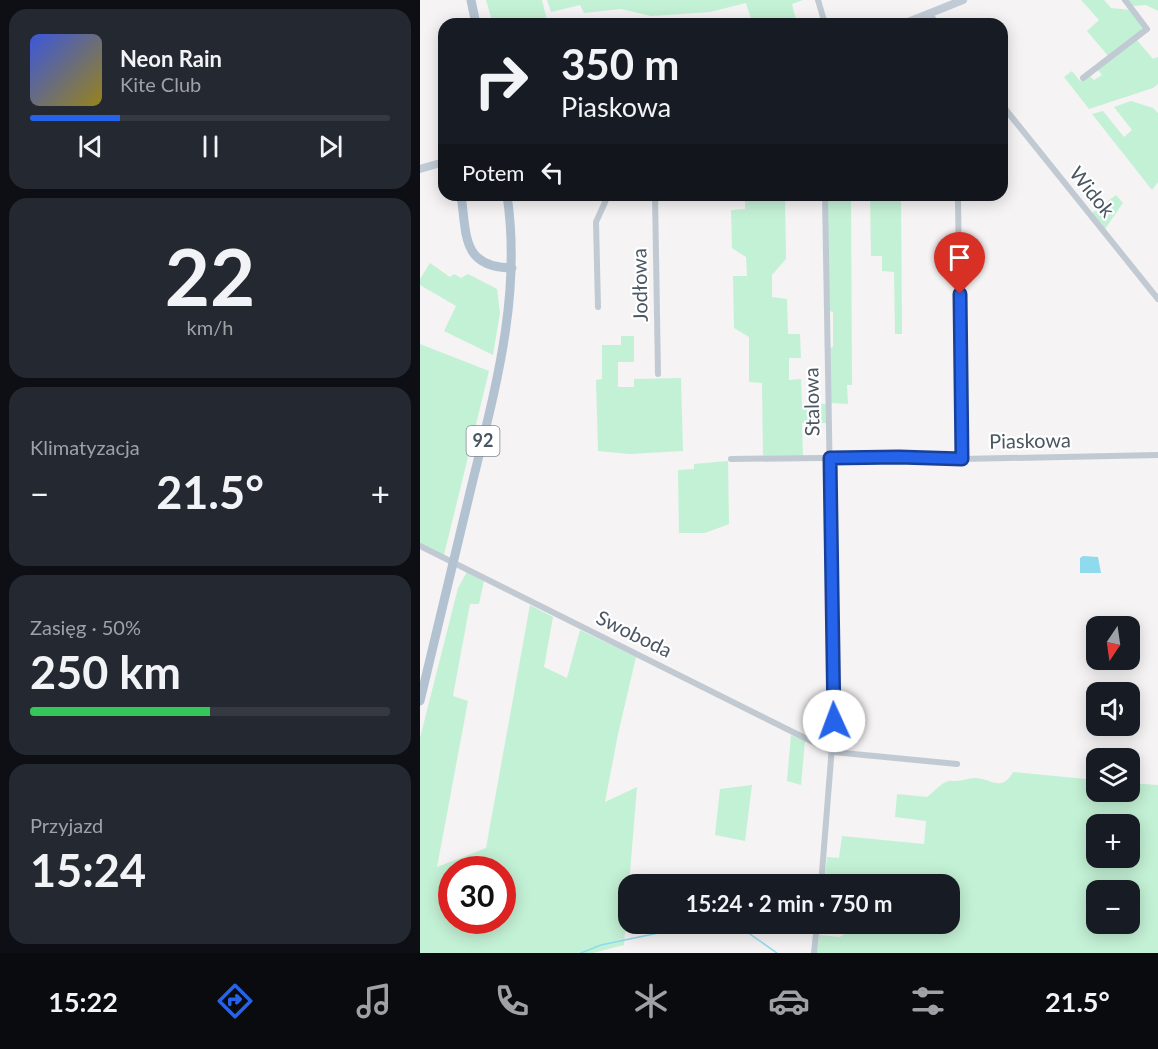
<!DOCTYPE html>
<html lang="pl">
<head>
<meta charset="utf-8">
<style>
	body { margin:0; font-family:Lato,sans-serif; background:#242831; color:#f1f3f6; height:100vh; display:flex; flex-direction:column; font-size:22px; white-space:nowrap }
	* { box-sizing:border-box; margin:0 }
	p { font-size:20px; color:#9ea1a6 }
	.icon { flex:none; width:33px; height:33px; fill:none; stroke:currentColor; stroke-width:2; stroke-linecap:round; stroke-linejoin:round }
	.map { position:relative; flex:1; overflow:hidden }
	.details { display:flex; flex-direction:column; gap:9px; padding:9px; background:#0d0f14; width:420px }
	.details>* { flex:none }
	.hud { position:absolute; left:18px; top:18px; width:570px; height:183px; border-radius:18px; box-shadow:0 3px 15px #0003; background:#171b24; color:#f1f3f6; overflow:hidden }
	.needle { width:39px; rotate:193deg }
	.tools { position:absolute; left:666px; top:616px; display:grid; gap:12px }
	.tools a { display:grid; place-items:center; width:54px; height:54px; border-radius:12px; background:#171b24; box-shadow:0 3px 15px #0003; font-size:30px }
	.speed { position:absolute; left:18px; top:856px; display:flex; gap:12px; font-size:30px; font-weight:700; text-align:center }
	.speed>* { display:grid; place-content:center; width:78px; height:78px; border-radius:50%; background:#171b24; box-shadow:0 3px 15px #0003; line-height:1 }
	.speed .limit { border:9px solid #d22; background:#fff; color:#111 }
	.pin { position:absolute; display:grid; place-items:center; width:51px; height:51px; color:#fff; margin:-62px -26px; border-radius:50% 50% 50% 0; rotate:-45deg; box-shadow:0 0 6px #0007 }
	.pin .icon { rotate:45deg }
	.me { position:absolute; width:66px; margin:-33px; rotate:358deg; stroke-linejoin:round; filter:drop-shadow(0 0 4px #0008) }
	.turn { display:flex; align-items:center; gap:21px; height:126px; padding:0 24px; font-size:27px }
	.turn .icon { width:78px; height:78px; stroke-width:2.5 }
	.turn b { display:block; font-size:42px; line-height:51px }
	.then { display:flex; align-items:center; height:57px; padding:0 24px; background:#0003; gap:12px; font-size:22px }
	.big { font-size:45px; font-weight:700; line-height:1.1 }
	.details .widget { flex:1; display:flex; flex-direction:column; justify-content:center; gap:9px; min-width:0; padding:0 21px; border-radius:18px; background:#242831 }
	.details .dial { align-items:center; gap:0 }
	.dial b { font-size:78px; line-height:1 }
	.song { display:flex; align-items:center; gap:18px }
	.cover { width:72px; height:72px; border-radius:9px; background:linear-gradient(135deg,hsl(230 70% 55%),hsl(50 70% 35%)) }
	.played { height:6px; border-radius:3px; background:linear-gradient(90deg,#2563eb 25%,#363941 25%) }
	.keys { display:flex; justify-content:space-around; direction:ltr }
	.heat { display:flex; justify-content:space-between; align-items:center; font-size:33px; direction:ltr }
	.charge { height:9px; border-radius:4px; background:linear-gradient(90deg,#34c759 50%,#363941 0) }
	.trip { position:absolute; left:198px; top:874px; width:342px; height:60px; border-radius:18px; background:#171b24; box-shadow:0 3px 15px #0003; font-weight:700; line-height:60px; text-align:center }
	.tab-bar { display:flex; height:96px; justify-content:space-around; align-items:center; background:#090b0e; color:#9ea1a6 }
	.tab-bar .icon { width:42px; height:42px }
	.tab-bar .on { color:#2563eb }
	.tab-bar b { font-size:27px; color:#f1f3f6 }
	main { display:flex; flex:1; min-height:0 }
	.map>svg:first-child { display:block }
	.green { fill:#c3f1d5; fill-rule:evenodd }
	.water { fill:#90daee }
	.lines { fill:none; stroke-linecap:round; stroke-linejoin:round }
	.stream { stroke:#90daee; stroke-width:1.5 }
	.minor { stroke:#c1cad2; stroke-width:6 }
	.secondary { stroke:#c1cbd6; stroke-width:8 }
	.primary { stroke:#b3c2d1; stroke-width:9 }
	.route-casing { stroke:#184099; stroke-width:15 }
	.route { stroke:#2563eb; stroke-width:10 }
	.labels { text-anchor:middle; stroke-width:4.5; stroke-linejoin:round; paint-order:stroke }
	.shield { fill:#fff; stroke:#808990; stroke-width:1.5 }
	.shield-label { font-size:18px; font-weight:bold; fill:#4a5661 }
	.street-label { font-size:20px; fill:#4a5661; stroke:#fff }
</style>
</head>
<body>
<main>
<section class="details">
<div class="widget">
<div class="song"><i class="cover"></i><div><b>Neon Rain</b><p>Kite Club</p></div></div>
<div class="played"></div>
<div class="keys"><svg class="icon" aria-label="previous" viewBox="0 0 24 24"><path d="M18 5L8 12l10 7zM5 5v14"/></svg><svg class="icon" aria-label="pause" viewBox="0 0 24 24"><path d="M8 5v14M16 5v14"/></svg><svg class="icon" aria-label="next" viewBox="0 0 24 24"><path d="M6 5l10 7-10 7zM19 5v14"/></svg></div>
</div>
<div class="widget dial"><b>22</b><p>km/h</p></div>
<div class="widget"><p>Klimatyzacja</p>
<div class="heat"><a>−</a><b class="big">21.5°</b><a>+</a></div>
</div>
<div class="widget"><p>Zasięg · 50%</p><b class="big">250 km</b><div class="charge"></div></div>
<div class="widget"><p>Przyjazd</p><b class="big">15:24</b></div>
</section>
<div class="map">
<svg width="738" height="953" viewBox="0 0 738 953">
	<rect width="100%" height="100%" fill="#f5f3f3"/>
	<path class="green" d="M66,0H122L127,20L112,24H73Z
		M127,0H383L372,4L377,24H349L347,18L332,22L326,3L290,12L231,16L201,9L164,13L160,5L131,12Z
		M661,0H684L691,8L711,10L725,29L689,57L667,31L679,20Z
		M708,0H738V11L726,5L713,6Z
		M716,39L733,59L738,57V84L733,88L669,109L644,77L652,71L660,81L669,75L674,80L682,75L677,69Z
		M711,101L733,108L738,113V182L732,190L672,114L683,111L704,137L712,130L694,107Z
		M325,195H365L366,259L352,275V297L367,299L368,334H380L381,358H369V380L381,379L382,404H407V423H382L383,457H343L342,383L329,382V337L314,328L313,276H327L326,257L312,248L311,210L325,209Z
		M407,195H431L432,385H427L428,404L411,403L410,348L413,347V312L409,311Z
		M450,195H481L482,334H475L474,272L462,271V256H451Z
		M696,195L703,203L685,229L672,213Z
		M10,263L30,277L34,274L41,278L48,274L77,289L80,313L73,355L24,331L36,306L0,285V279Z
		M201,336H214V362H198V387H214V379L261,378L263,451L209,454L178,451L176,380L182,379V345H201Z
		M0,344L69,371L24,555L0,543Z
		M308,461L309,524L285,533H259L258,470L274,469V464Z
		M47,572L64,581L59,604H50L33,696L48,701L17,867L66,848L110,605L133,617L124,667L147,678L160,630L216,657L198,734L185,802L217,787L204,945L173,953H0V738L38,588ZM32,870H82V921H32Z
		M371,735L385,741L381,785L367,781Z
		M593,772L676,780V792H710V783L738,785V953H397L399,935L420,937L431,929L480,934L482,924H530V885H464V881L405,875L407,857L419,858L422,836L504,844L506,821L475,817L477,794L507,797C514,792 519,785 526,782C529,780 533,781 536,781C542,781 548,778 555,778C570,778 582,793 593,772ZM676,825H710V858H676ZM676,891H710V924H676Z
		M332,785L325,841L295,835L300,789Z"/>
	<path class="water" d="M663,556L678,557L681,573H660V558Z"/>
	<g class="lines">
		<path class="stream" d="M312,924L317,925L357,953
			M161,953L181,945L281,924"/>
		<path class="minor" d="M398,0L405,24
			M509,13L517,24
			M663,78L727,29L705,0
			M582,105L738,299
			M235,195L238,374
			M538,200L542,459
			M178,307L176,222L186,200V195
			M311,459L479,457L542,459L738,455
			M0,546L413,752L537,764
			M401,885L414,721L405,195
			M394,953L397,924"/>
		<path class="secondary" d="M483,24L543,0
			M0,169L24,162"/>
		<path class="primary" d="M51,0L56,24
			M41,195C47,235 41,267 92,268
			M0,701C17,630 34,559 51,488C75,390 102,296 87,195"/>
	</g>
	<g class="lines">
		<g class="route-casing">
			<path id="route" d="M414,721L410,458L479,457L542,459L540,294"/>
		</g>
		<use href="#route" class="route"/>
	</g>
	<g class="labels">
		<rect class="shield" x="46.5" y="426" width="33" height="30" rx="4.5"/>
		<g class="shield-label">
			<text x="63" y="447">92</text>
		</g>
		<g class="street-label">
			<text transform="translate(672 192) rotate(51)" y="7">Widok</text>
			<text transform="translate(220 285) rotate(-91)" y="7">Jodłowa</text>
			<text transform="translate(392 402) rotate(-91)" y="7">Stalowa</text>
			<text transform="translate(610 441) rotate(-1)" y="7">Piaskowa</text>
			<text transform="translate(214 634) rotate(26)" y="7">Swoboda</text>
		</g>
	</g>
</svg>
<div class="tools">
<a><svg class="needle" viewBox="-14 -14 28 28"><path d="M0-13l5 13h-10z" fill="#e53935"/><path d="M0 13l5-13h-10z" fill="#9ea1a6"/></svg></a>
<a><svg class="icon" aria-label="sound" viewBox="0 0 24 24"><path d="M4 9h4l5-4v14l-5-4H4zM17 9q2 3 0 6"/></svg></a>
<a><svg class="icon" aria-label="layers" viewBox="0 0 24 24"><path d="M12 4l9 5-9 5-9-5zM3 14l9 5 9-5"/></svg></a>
<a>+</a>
<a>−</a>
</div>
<div class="speed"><div class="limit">30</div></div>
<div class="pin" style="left:540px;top:294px;background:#d93025"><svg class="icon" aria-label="arrive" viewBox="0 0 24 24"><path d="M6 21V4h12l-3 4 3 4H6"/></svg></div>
<svg class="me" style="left:414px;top:721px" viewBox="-20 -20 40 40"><circle r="19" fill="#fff"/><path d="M0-13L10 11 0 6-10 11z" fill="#2563eb"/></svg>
<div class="trip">15:24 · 2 min · 750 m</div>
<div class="hud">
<div class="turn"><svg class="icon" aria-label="right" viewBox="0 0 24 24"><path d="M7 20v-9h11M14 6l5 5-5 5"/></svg><div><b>350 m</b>Piaskowa</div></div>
<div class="then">Potem<svg class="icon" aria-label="left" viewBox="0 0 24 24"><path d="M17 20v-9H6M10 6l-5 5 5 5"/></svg></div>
</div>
</div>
</main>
<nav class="tab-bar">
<b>15:22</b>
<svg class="icon on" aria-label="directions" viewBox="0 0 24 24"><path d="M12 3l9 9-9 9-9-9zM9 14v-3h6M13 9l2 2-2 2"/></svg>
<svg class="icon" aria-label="music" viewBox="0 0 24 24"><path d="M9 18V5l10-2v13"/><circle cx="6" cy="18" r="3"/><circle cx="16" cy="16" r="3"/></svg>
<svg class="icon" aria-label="phone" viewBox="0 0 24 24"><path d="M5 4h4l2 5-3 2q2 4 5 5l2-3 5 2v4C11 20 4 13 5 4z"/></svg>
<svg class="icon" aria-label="climate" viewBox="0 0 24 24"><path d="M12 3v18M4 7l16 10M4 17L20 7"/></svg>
<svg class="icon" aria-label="car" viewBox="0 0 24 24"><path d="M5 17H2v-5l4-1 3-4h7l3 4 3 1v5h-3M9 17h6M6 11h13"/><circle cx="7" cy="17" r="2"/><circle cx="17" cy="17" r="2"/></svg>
<svg class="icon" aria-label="filters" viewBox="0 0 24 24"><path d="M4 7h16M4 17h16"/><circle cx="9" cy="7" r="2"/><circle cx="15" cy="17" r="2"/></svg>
<b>21.5°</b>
</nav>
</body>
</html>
